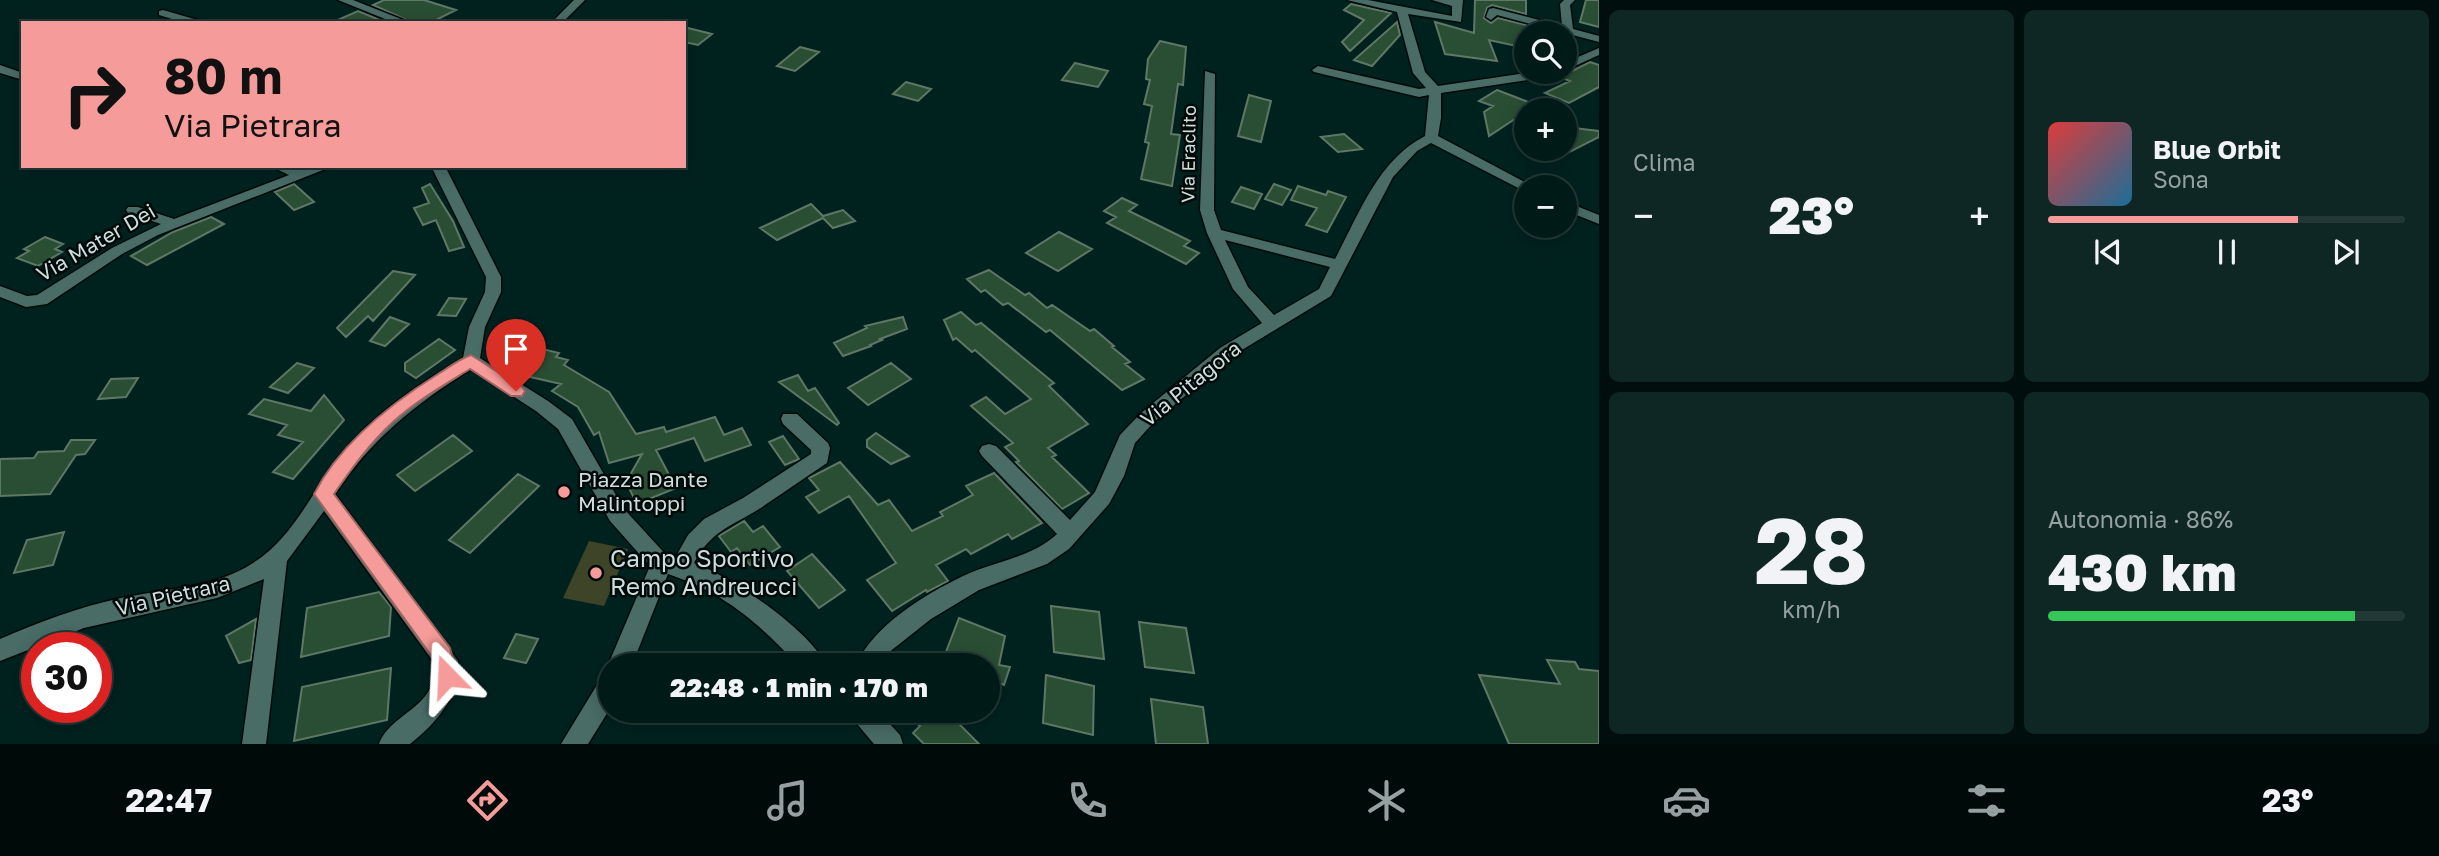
<!DOCTYPE html>
<html lang="it">
<head>
<meta charset="utf-8">
<style>
	body { margin:0; font-family:"Golos Text",sans-serif; background:#0e2724; color:#f1f3f6; height:100vh; display:flex; flex-direction:column; font-size:26px; white-space:nowrap }
	* { box-sizing:border-box; margin:0 }
	p { font-size:23px; color:#95a1a1 }
	.icon { flex:none; width:38px; height:38px; fill:none; stroke:currentColor; stroke-width:2; stroke-linecap:round; stroke-linejoin:round }
	.map { position:relative; flex:1; overflow:hidden }
	.panel { display:flex; flex-direction:column; gap:10px; padding:10px; background:#000e0d; width:840px }
	.panel>* { flex:none }
	.top-card { position:absolute; left:21px; top:21px; width:665px; height:147px; border-radius:0px; box-shadow:0 4px 18px #0003,0 0 0 2px #223836; background:#f59b99; color:#111; overflow:hidden }
	.buttons { position:absolute; left:1514px; top:21px; display:grid; gap:14px }
	.buttons a { display:grid; place-items:center; width:63px; height:63px; border-radius:50%; background:#001a17; box-shadow:0 4px 18px #0003,0 0 0 2px #223836; font-size:35px }
	.speed { position:absolute; left:21px; top:632px; display:flex; gap:14px; font-size:35px; font-weight:700; text-align:center }
	.speed>* { display:grid; place-content:center; width:91px; height:91px; border-radius:50%; background:#001a17; box-shadow:0 4px 18px #0003,0 0 0 2px #223836; line-height:1 }
	.speed .limit { border:10px solid #d22; background:#fff; color:#111 }
	.pin { position:absolute; display:grid; place-items:center; width:60px; height:60px; color:#fff; margin:-72px -30px; border-radius:50% 50% 50% 0; rotate:-45deg; box-shadow:0 0 7px #0007 }
	.pin .icon { rotate:45deg }
	.me { position:absolute; width:77px; margin:-38px; rotate:339deg; stroke-linejoin:round; filter:drop-shadow(0 0 5px #0008) }
	.turn { display:flex; align-items:center; gap:24px; height:147px; padding:0 28px; font-size:32px }
	.turn .icon { width:91px; height:91px; stroke-width:2.5 }
	.turn b { display:block; font-size:49px; line-height:60px }
	.big { font-size:52px; font-weight:800; line-height:1.1 }
	.panel .card { flex:1; display:flex; flex-direction:column; justify-content:center; gap:10px; min-width:0; padding:0 24px; border-radius:10px; background:#0e2724 }
	.panel .dial { align-items:center; gap:0 }
	.dial b { font-size:91px; line-height:1 }
	.song { display:flex; align-items:center; gap:21px }
	.cover { width:84px; height:84px; border-radius:10px; background:linear-gradient(135deg,hsl(0 70% 55%),hsl(200 70% 35%)) }
	.played { height:7px; border-radius:4px; background:linear-gradient(90deg,#f59b99 70%,#223836 70%) }
	.keys { display:flex; justify-content:space-around; direction:ltr }
	.heat { display:flex; justify-content:space-between; align-items:center; font-size:38px; direction:ltr }
	.charge { height:10px; border-radius:5px; background:linear-gradient(90deg,#34c759 86%,#223836 0) }
	.panel .tiles { flex:1; display:grid; gap:10px; grid-template-columns:repeat(2,1fr) }
	.trip { position:absolute; left:598px; top:653px; width:402px; height:70px; border-radius:35px; background:#001a17; box-shadow:0 4px 18px #0003,0 0 0 2px #223836; font-weight:800; line-height:70px; text-align:center }
	.menu { display:flex; height:112px; justify-content:space-around; align-items:center; background:#000a09; color:#95a1a1 }
	.menu .icon { width:49px; height:49px }
	.menu .active { color:#f59b99 }
	.menu b { font-size:32px; color:#f1f3f6 }
	main { display:flex; flex:1; min-height:0 }
	.map>svg:first-child { display:block }
	.green { fill:#3d4427 }
	.building { fill:#294e34; stroke:#5f7765; stroke-width:2 }
	.lines { fill:none; stroke-linecap:round; stroke-linejoin:round }
	.minor-casing { stroke:#000b09; stroke-width:3 }
	.minor { fill:#496c67; fill-rule:evenodd }
	.route { fill:#f59b99; stroke:#9f6563; stroke-width:2 }
	.poi-dot { fill:#f59b99; stroke:#010908; stroke-width:2.5 }
	.labels { text-anchor:middle; stroke-width:5; stroke-linejoin:round; paint-order:stroke }
	.far-street-label { font-size:18px; fill:#ccdfdc; stroke:#010908 }
	.street-label { font-size:21px; fill:#ccdfdc; stroke:#010908 }
	.poi-label { font-size:21px; fill:#ccdfdc; stroke:#010908; text-anchor:start }
	.near-poi-label { font-size:24px; fill:#ccdfdc; stroke:#010908; text-anchor:start }
</style>
</head>
<body>
<main>
<div class="map">
<svg width="1599" height="744" viewBox="0 0 1599 744">
	<rect width="100%" height="100%" fill="#00221f"/>
	<path class="green" d="M589,541L628,549L604,606L563,598Z"/>
	<path class="building" d="M384,0H424L456,10L430,23H413L373,5Z
		M1475,0H1526V14L1492,5L1487,8L1484,18L1491,23L1498,18L1526,25V48L1489,40L1497,61L1445,54L1435,22L1474,33Z
		M1586,0H1599V27L1580,22Z
		M1351,4L1391,13L1350,51L1342,42L1364,20L1344,10Z
		M358,11L387,23H331Z
		M1397,22L1400,35L1372,66L1354,60Z
		M684,27L712,34L698,45L684,42Z
		M1160,41L1186,47L1183,85L1178,84L1171,134L1180,135L1172,186L1141,179L1149,143L1145,142L1152,106L1144,104L1150,80L1146,79L1148,59Z
		M800,47L819,52L795,71L777,66Z
		M1590,62L1599,65V87L1569,103L1545,93L1570,81L1560,77Z
		M1075,63L1108,71L1098,87L1062,80Z
		M906,82L931,89L918,101L893,94Z
		M1497,90L1536,105L1489,136L1484,112L1493,106L1479,101Z
		M1249,95L1271,101L1261,142L1238,136Z
		M1574,128L1599,131V137L1552,161L1529,150L1564,149V133Z
		M1344,134L1362,149L1338,152L1321,137Z
		M294,184L314,202L294,210L275,192Z
		M430,184L453,221L464,247L449,251L436,220L423,225L414,208L429,203L422,188Z
		M1274,184L1291,190L1282,205L1265,199Z
		M1298,186L1326,195L1328,191L1346,197L1327,232L1306,225L1317,208L1291,200Z
		M1241,187L1262,194L1254,209L1232,202Z
		M1122,198L1137,205L1129,211L1190,241L1184,246L1199,253L1186,264L1107,223L1116,217L1104,211Z
		M811,204L823,216L843,210L855,221L833,228L823,218L777,240L760,228Z
		M211,217L224,224L147,265L131,256L173,232Z
		M1059,232L1092,249L1058,271L1026,253Z
		M45,237L63,244L55,249L62,252L38,266L17,258L29,251L24,249Z
		M989,270L1025,295L1029,293L1047,308L1052,305L1090,331L1094,329L1114,346L1112,347L1130,362L1125,364L1144,379L1122,390L1050,330L1046,332L1008,303L1003,305L985,290L981,292L967,279Z
		M393,271L415,275L373,321L368,316L346,337L337,328Z
		M449,298L466,299L456,316L438,315Z
		M961,312L976,325L981,323L1054,383L1049,386L1088,424L1048,448L1056,455L1052,457L1089,493L1062,509L1016,462L1019,461L1005,447L1013,443L971,406L986,397L1005,414L1031,399L975,350L972,352L956,338L953,340L944,320Z
		M390,317L409,324L385,346L370,341Z
		M903,317L907,329L880,339L882,340L870,345L871,346L843,356L834,343L867,328L865,326Z
		M508,333L535,339L530,346L559,353L556,357L568,360L564,365L609,392L636,434L664,427L666,432L715,417L724,435L742,428L751,445L705,461L694,438L656,450L676,488L637,504L626,482L642,454L609,463L599,432L594,435L578,407L552,391L561,384L513,373L522,360L492,353Z
		M439,339L455,350L416,378L405,371V363Z
		M297,363L314,368L288,393L270,387Z
		M891,363L911,379L868,405L848,388Z
		M798,375L808,391L815,388L839,423L837,425L779,382Z
		M138,378L126,397L98,399L111,379Z
		M324,395L344,420L293,479L273,472L303,442L278,435L287,425L249,414L264,399L311,411Z
		M876,433L909,456L891,464L867,447V440Z
		M453,435L472,451L415,491L397,475Z
		M783,436L799,459L785,465L769,442Z
		M71,440H95L85,454L76,455L50,494L0,496V459L34,458L38,452L64,451Z
		M840,462L878,505L889,500L912,531L943,516L940,512L973,495L966,486L994,473L1042,523L1012,539L1008,534L971,554L966,549L936,565L948,581L927,592L926,590L892,611L867,580L896,563L849,496L819,513L806,497L819,490L809,478Z
		M518,474L539,486L470,553L449,540Z
		M744,521L753,532L763,526L780,547L750,565L737,548L731,552L719,536Z
		M64,532L53,565L14,573L27,540Z
		M812,554L845,590L819,608L787,571Z
		M379,592L391,607L389,636L301,657L307,608Z
		M1051,606L1099,612L1104,659L1054,652Z
		M959,618L1005,636L999,665L1010,667L1004,685L989,679V665H941Z
		M256,619L251,660L239,663L226,636Z
		M1139,622L1186,628L1194,673L1145,667Z
		M516,634L538,639L526,663L504,658Z
		M1547,660L1575,662L1579,669L1599,671V744H1509L1479,675L1560,684Z
		M391,668L387,720L294,741L302,687Z
		M1046,675L1094,686L1093,735L1043,723Z
		M1151,699L1203,707L1208,744H1156Z
		M901,710H956L965,719L960,725L979,744H924L913,733L920,726Z"/>
	<g class="lines">
		<g class="minor-casing">
			<path id="minor" d="M338,0H353L411,23H395Z
				M574,0H585L562,23H551Z
				M1347,0H1368L1452,16V6L1432,0H1463L1461,22L1408,14L1425,72L1438,86L1533,72H1560L1554,76L1441,93V118L1438,136L1534,187L1522,190L1431,143L1417,151L1393,177L1331,296L1232,356L1153,423L1135,443L1124,476L1109,504L1069,549L1047,564L979,590L931,619L888,653L881,665H856C874,625 924,595 963,576C995,561 1031,558 1057,534L982,456L979,451L982,446L989,444L996,446L1070,520L1095,492L1120,435L1141,413L1220,348L1262,323L1233,289L1207,233L1200,210L1205,71L1215,74L1214,210L1221,230L1335,259C1359,214 1378,160 1425,136L1429,95L1419,97L1314,72L1312,70L1318,66L1419,89L1426,88L1413,73L1397,12ZM1225,240L1330,267L1319,289L1274,315L1248,287Z
				M1564,0H1575L1570,5L1573,29L1599,36V42L1497,15L1491,20L1486,17L1489,9L1493,8L1562,26L1560,4Z
				M163,10L201,21L202,23H185L159,15V11Z
				M1599,48V55L1564,71V63Z
				M0,65L23,73V80L0,73Z
				M270,166H291L302,170L313,166H333L158,235L122,254L47,304L26,307L0,297V286L27,296L37,295L112,248L161,224L128,213L126,210L128,207H138L174,219L289,175Z
				M431,166H445L501,277V292L485,327L480,358L548,401L572,419L624,509L669,558H675L688,535L704,519L743,498L811,454V450L783,424L781,419L783,414H797L828,443L830,448L827,463C804,478 782,494 759,509C730,527 711,531 694,563C730,576 810,630 826,665H798C756,621 726,594 668,574L632,665H611V670L608,665L650,566L610,521L558,429L536,411L471,369C417,403 370,440 335,494L458,661C459,698 437,722 410,744H379C392,711 436,710 435,664L324,511L287,561L266,744H242L264,579L217,598L84,628L0,661V639C39,622 79,607 121,598C164,589 215,588 253,563C293,538 311,493 339,457C372,415 417,386 463,358L469,327L485,292L486,277Z
				M1564,201L1599,215V224L1564,210Z
				M611,672V707L588,744H561L603,675Z
				M848,710H877L900,735L903,744H874L852,718Z"/>
		</g>
		<use href="#minor" class="minor"/>
	</g>
	<path class="route" d="M471,355L522,387L525,391L522,396H511L470,369C444,385 416,401 393,422C370,443 352,468 334,494L450,648L458,676L455,683L447,686L440,683L433,658L314,494C340,443 390,404 438,374C448,368 459,359 471,355Z"/>
	<g class="poi-dot">
		<circle cx="564" cy="492" r="7"/>
		<circle cx="596" cy="573" r="7"/>
	</g>
	<g class="labels">
		<g class="far-street-label">
			<text transform="translate(1189 154) rotate(-89)" y="6">Via Eraclito</text>
		</g>
		<g class="street-label">
			<text transform="translate(96 243) rotate(-30)" y="7">Via Mater Dei</text>
			<text transform="translate(1191 384) rotate(-39)" y="7">Via Pitagora</text>
			<text transform="translate(173 596) rotate(-13)" y="7">Via Pietrara</text>
		</g>
		<g class="poi-label">
			<text x="578" y="487">Piazza Dante<tspan x="578" dy="24">Malintoppi</tspan></text>
		</g>
		<g class="near-poi-label">
			<text x="610" y="567">Campo Sportivo<tspan x="610" dy="28">Remo Andreucci</tspan></text>
		</g>
	</g>
</svg>
<div class="buttons">
<a><svg class="icon" aria-label="search" viewBox="0 0 24 24"><circle cx="10" cy="10" r="6"/><path d="M15 15l6 6"/></svg></a>
<a>+</a>
<a>−</a>
</div>
<div class="speed"><div class="limit">30</div></div>
<div class="pin" style="left:516px;top:391px;background:#d93025"><svg class="icon" aria-label="arrive" viewBox="0 0 24 24"><path d="M6 21V4h12l-3 4 3 4H6"/></svg></div>
<svg class="me" style="left:447px;top:676px" viewBox="-20 -20 40 40"><path d="M0-17L14 15 0 8-14 15z" fill="#f59b99" stroke="#fff" stroke-width="4"/></svg>
<div class="trip">22:48 · 1 min · 170 m</div>
<div class="top-card">
<div class="turn"><svg class="icon" aria-label="right" viewBox="0 0 24 24"><path d="M7 20v-9h11M14 6l5 5-5 5"/></svg><div><b>80 m</b>Via Pietrara</div></div>
</div>
</div>
<section class="panel">
<div class="tiles">
<div class="card"><p>Clima</p>
<div class="heat"><a>−</a><b class="big">23°</b><a>+</a></div>
</div>
<div class="card">
<div class="song"><i class="cover"></i><div><b>Blue Orbit</b><p>Sona</p></div></div>
<div class="played"></div>
<div class="keys"><svg class="icon" aria-label="previous" viewBox="0 0 24 24"><path d="M18 5L8 12l10 7zM5 5v14"/></svg><svg class="icon" aria-label="pause" viewBox="0 0 24 24"><path d="M8 5v14M16 5v14"/></svg><svg class="icon" aria-label="next" viewBox="0 0 24 24"><path d="M6 5l10 7-10 7zM19 5v14"/></svg></div>
</div>
<div class="card dial"><b>28</b><p>km/h</p></div>
<div class="card"><p>Autonomia · 86%</p><b class="big">430 km</b><div class="charge"></div></div>
</div>
</section>
</main>
<nav class="menu">
<b>22:47</b>
<svg class="icon active" aria-label="directions" viewBox="0 0 24 24"><path d="M12 3l9 9-9 9-9-9zM9 14v-3h6M13 9l2 2-2 2"/></svg>
<svg class="icon" aria-label="music" viewBox="0 0 24 24"><path d="M9 18V5l10-2v13"/><circle cx="6" cy="18" r="3"/><circle cx="16" cy="16" r="3"/></svg>
<svg class="icon" aria-label="phone" viewBox="0 0 24 24"><path d="M5 4h4l2 5-3 2q2 4 5 5l2-3 5 2v4C11 20 4 13 5 4z"/></svg>
<svg class="icon" aria-label="climate" viewBox="0 0 24 24"><path d="M12 3v18M4 7l16 10M4 17L20 7"/></svg>
<svg class="icon" aria-label="car" viewBox="0 0 24 24"><path d="M5 17H2v-5l4-1 3-4h7l3 4 3 1v5h-3M9 17h6M6 11h13"/><circle cx="7" cy="17" r="2"/><circle cx="17" cy="17" r="2"/></svg>
<svg class="icon" aria-label="filters" viewBox="0 0 24 24"><path d="M4 7h16M4 17h16"/><circle cx="9" cy="7" r="2"/><circle cx="15" cy="17" r="2"/></svg>
<b>23°</b>
</nav>
</body>
</html>
